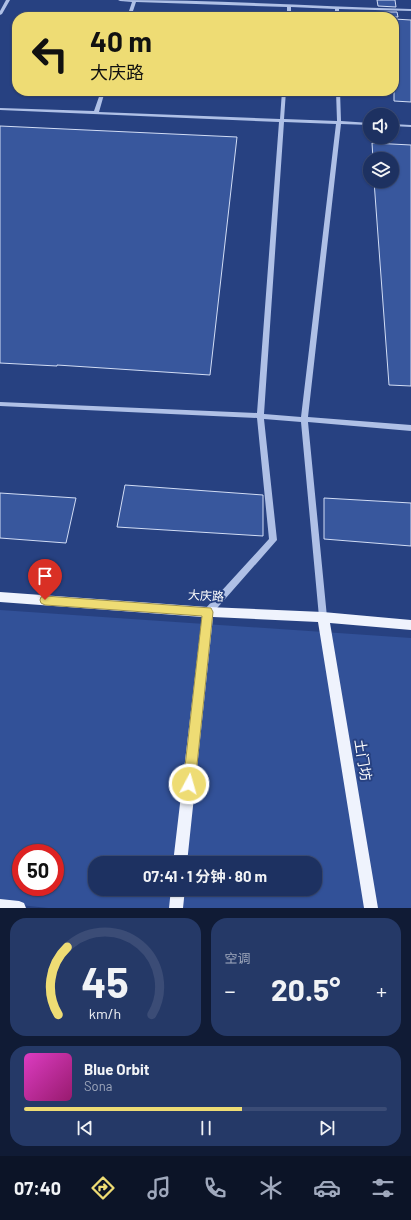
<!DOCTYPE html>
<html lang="zh">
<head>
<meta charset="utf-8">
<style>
	body { margin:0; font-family:Barlow,"Noto Sans SC",sans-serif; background:#253967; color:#f1f3f6; height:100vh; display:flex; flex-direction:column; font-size:15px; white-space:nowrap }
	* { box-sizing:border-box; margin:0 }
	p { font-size:13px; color:#a0a9bd }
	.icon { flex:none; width:22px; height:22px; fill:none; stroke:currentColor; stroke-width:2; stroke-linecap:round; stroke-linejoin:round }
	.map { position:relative; height:908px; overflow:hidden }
	.side { display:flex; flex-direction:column; gap:10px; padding:10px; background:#101b35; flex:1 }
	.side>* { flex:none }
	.banner { position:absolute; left:12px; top:12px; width:387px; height:84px; border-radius:16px; box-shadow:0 1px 3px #0004,0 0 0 1px #3b4c76; background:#eedc74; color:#111; overflow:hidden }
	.tools { position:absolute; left:363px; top:108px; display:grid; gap:8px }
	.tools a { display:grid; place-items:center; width:36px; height:36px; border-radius:50%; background:#1d3161; box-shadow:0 1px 3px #0004,0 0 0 1px #3b4c76; font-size:20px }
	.speed { position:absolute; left:12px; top:844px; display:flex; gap:8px; font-size:20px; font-weight:700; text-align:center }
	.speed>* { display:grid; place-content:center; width:52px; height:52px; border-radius:50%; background:#1d3161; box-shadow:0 1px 3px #0004,0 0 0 1px #3b4c76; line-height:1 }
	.speed .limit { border:6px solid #d22; background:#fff; color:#111 }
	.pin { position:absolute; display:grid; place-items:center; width:34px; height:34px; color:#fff; margin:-41px -17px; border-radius:50% 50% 50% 0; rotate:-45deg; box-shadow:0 0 4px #0007 }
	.pin .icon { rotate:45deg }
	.me { position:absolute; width:44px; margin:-22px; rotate:6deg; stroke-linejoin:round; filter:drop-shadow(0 0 3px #0008) }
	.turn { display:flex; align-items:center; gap:14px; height:84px; padding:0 12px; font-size:18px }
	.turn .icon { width:52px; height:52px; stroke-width:2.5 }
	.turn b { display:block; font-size:28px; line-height:34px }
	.big { font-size:30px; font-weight:700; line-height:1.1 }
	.side .tile { flex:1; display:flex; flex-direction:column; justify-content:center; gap:6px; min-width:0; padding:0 14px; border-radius:16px; background:#253967 }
	.side .dial { align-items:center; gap:0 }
	.dial svg { height:104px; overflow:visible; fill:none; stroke:#3b4c76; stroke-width:7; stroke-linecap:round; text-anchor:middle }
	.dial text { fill:#f1f3f6; stroke:none }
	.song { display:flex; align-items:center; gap:12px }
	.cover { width:48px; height:48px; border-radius:6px; background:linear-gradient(135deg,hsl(310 70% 55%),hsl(320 70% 35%)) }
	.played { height:4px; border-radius:2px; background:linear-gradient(90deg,#eedc74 60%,#3b4c76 60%) }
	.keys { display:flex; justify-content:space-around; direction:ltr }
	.heat { display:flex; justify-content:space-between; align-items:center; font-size:22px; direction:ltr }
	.side .tiles { flex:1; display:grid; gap:10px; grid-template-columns:1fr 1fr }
	.tile:last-child { grid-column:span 2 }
	.trip { position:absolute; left:88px; top:856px; width:234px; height:40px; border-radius:16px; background:#1d3161; box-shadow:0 1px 3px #0004,0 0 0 1px #3b4c76; font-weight:700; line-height:40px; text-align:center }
	.tabs { display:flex; height:64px; justify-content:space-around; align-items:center; background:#0c1427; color:#a0a9bd }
	.tabs .icon { width:28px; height:28px }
	.tabs .active { color:#eedc74 }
	.tabs b { font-size:18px; color:#f1f3f6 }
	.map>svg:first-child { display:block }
	.green { fill:#325198; fill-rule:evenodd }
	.building { fill:#38579d; stroke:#d2ddf5 }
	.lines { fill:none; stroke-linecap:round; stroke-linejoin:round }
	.minor { fill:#afc0e6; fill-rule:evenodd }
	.major { fill:#eff3fd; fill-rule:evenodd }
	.route { fill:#eedc74; stroke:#9b8f4b }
	.labels { text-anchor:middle; stroke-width:4; stroke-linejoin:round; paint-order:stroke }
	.street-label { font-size:12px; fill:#fff; stroke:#274181 }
	.near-street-label { font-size:14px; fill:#fff; stroke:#274181 }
</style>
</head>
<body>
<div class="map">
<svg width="411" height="908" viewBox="0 0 411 908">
	<rect width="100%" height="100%" fill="#274181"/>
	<path class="green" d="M0,610L411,638V908H48L0,903ZM21,853H55V887H21ZM95,863H315V889H95Z"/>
	<path class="building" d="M377,0H395L396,7L378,6Z
		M378,12H397L398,17H379Z
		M394,19L411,20V102L394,101Z
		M0,126L237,137L210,375L57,365V366L0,363Z
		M372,143L411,145V386L389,385L374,181H392V159H373Z
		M125,485L263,495V536L117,527Z
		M0,493L76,498L66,543L0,538Z
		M324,498L411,503V546L324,539Z"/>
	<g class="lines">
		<path class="minor" d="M6,0H10L2,14L0,15V11Z
			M118,0C216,0 314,6 411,9V11L339,9V17H335V9L291,7V17H287V7L136,2L131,17H127L132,2L120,1Z
			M101,91H105L99,112L280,119L282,91H286L284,119L337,121L336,91H340L341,121L370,123V125L341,124L308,417L411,425V431L308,422L327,617L326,620L323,621L320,620L319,617L301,422L264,419L277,540L211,615L208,616L205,615L204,612L205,609L269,539L257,418L0,406V402L257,413L279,122L0,110V108L94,111ZM284,122L336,124L301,417L264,414Z
			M392,124L411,125V127L392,126Z"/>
		<path class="major" d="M0,592L208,607L323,612L411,620V630L330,623L378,908H364L318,622L213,617L187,863H173L202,617L0,602Z
			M171,889H185L183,908H169Z
			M0,899L19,901L24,903L26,908H0Z"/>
	</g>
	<path class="route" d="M45,596L211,608L213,612L195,784L193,789L189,791L185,789L183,784L202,616L45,605L41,603L40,600L41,597Z"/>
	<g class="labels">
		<g class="street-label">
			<text transform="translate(206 596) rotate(3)" y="4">大庆路</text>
		</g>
		<g class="near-street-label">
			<text transform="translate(363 760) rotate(81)" y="5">土门坊</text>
		</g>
	</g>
</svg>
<div class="tools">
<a><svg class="icon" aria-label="sound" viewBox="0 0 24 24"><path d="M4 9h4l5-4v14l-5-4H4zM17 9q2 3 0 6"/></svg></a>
<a><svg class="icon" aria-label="layers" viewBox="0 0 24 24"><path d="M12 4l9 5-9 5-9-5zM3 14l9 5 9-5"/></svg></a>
</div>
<div class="speed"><div class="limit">50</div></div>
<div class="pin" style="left:45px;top:600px;background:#d93025"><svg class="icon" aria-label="arrive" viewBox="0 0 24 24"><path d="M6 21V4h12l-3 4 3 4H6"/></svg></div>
<svg class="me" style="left:189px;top:784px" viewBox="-20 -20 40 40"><circle r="17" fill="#eedc74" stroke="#fff" stroke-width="3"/><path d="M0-11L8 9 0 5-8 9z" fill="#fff"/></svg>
<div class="trip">07:41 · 1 分钟 · 80 m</div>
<div class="banner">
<div class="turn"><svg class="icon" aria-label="left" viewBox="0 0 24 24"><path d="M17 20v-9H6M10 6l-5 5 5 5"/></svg><div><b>40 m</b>大庆路</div></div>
</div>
</div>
<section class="side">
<div class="tiles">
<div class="tile dial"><svg viewBox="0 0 100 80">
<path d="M14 69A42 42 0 1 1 86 69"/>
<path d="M14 69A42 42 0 0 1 21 17" stroke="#eedc74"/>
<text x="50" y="56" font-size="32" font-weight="700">45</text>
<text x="50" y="72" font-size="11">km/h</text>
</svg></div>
<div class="tile"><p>空调</p>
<div class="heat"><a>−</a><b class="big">20.5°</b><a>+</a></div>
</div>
<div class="tile">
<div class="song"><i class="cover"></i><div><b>Blue Orbit</b><p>Sona</p></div></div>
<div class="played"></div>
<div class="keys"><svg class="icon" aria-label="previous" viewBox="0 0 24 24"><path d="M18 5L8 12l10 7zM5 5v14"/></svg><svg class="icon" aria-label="pause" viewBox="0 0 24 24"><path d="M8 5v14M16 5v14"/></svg><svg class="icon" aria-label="next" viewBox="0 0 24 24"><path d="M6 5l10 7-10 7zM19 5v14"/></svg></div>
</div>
</div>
</section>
<nav class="tabs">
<b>07:40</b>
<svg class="icon active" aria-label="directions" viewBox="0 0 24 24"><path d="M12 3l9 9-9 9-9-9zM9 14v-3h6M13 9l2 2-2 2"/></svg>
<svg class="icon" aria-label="music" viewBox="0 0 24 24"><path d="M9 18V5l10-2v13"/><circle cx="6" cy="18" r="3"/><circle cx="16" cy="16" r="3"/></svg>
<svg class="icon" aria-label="phone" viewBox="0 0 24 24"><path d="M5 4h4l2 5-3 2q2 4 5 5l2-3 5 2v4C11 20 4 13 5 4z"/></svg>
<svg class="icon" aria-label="climate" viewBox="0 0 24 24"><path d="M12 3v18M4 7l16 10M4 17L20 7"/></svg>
<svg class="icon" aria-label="car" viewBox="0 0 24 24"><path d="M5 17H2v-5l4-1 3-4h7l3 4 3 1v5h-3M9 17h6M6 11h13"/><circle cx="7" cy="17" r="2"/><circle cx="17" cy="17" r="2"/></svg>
<svg class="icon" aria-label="filters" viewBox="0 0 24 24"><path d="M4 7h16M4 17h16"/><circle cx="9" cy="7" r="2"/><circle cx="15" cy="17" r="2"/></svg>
</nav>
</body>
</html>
